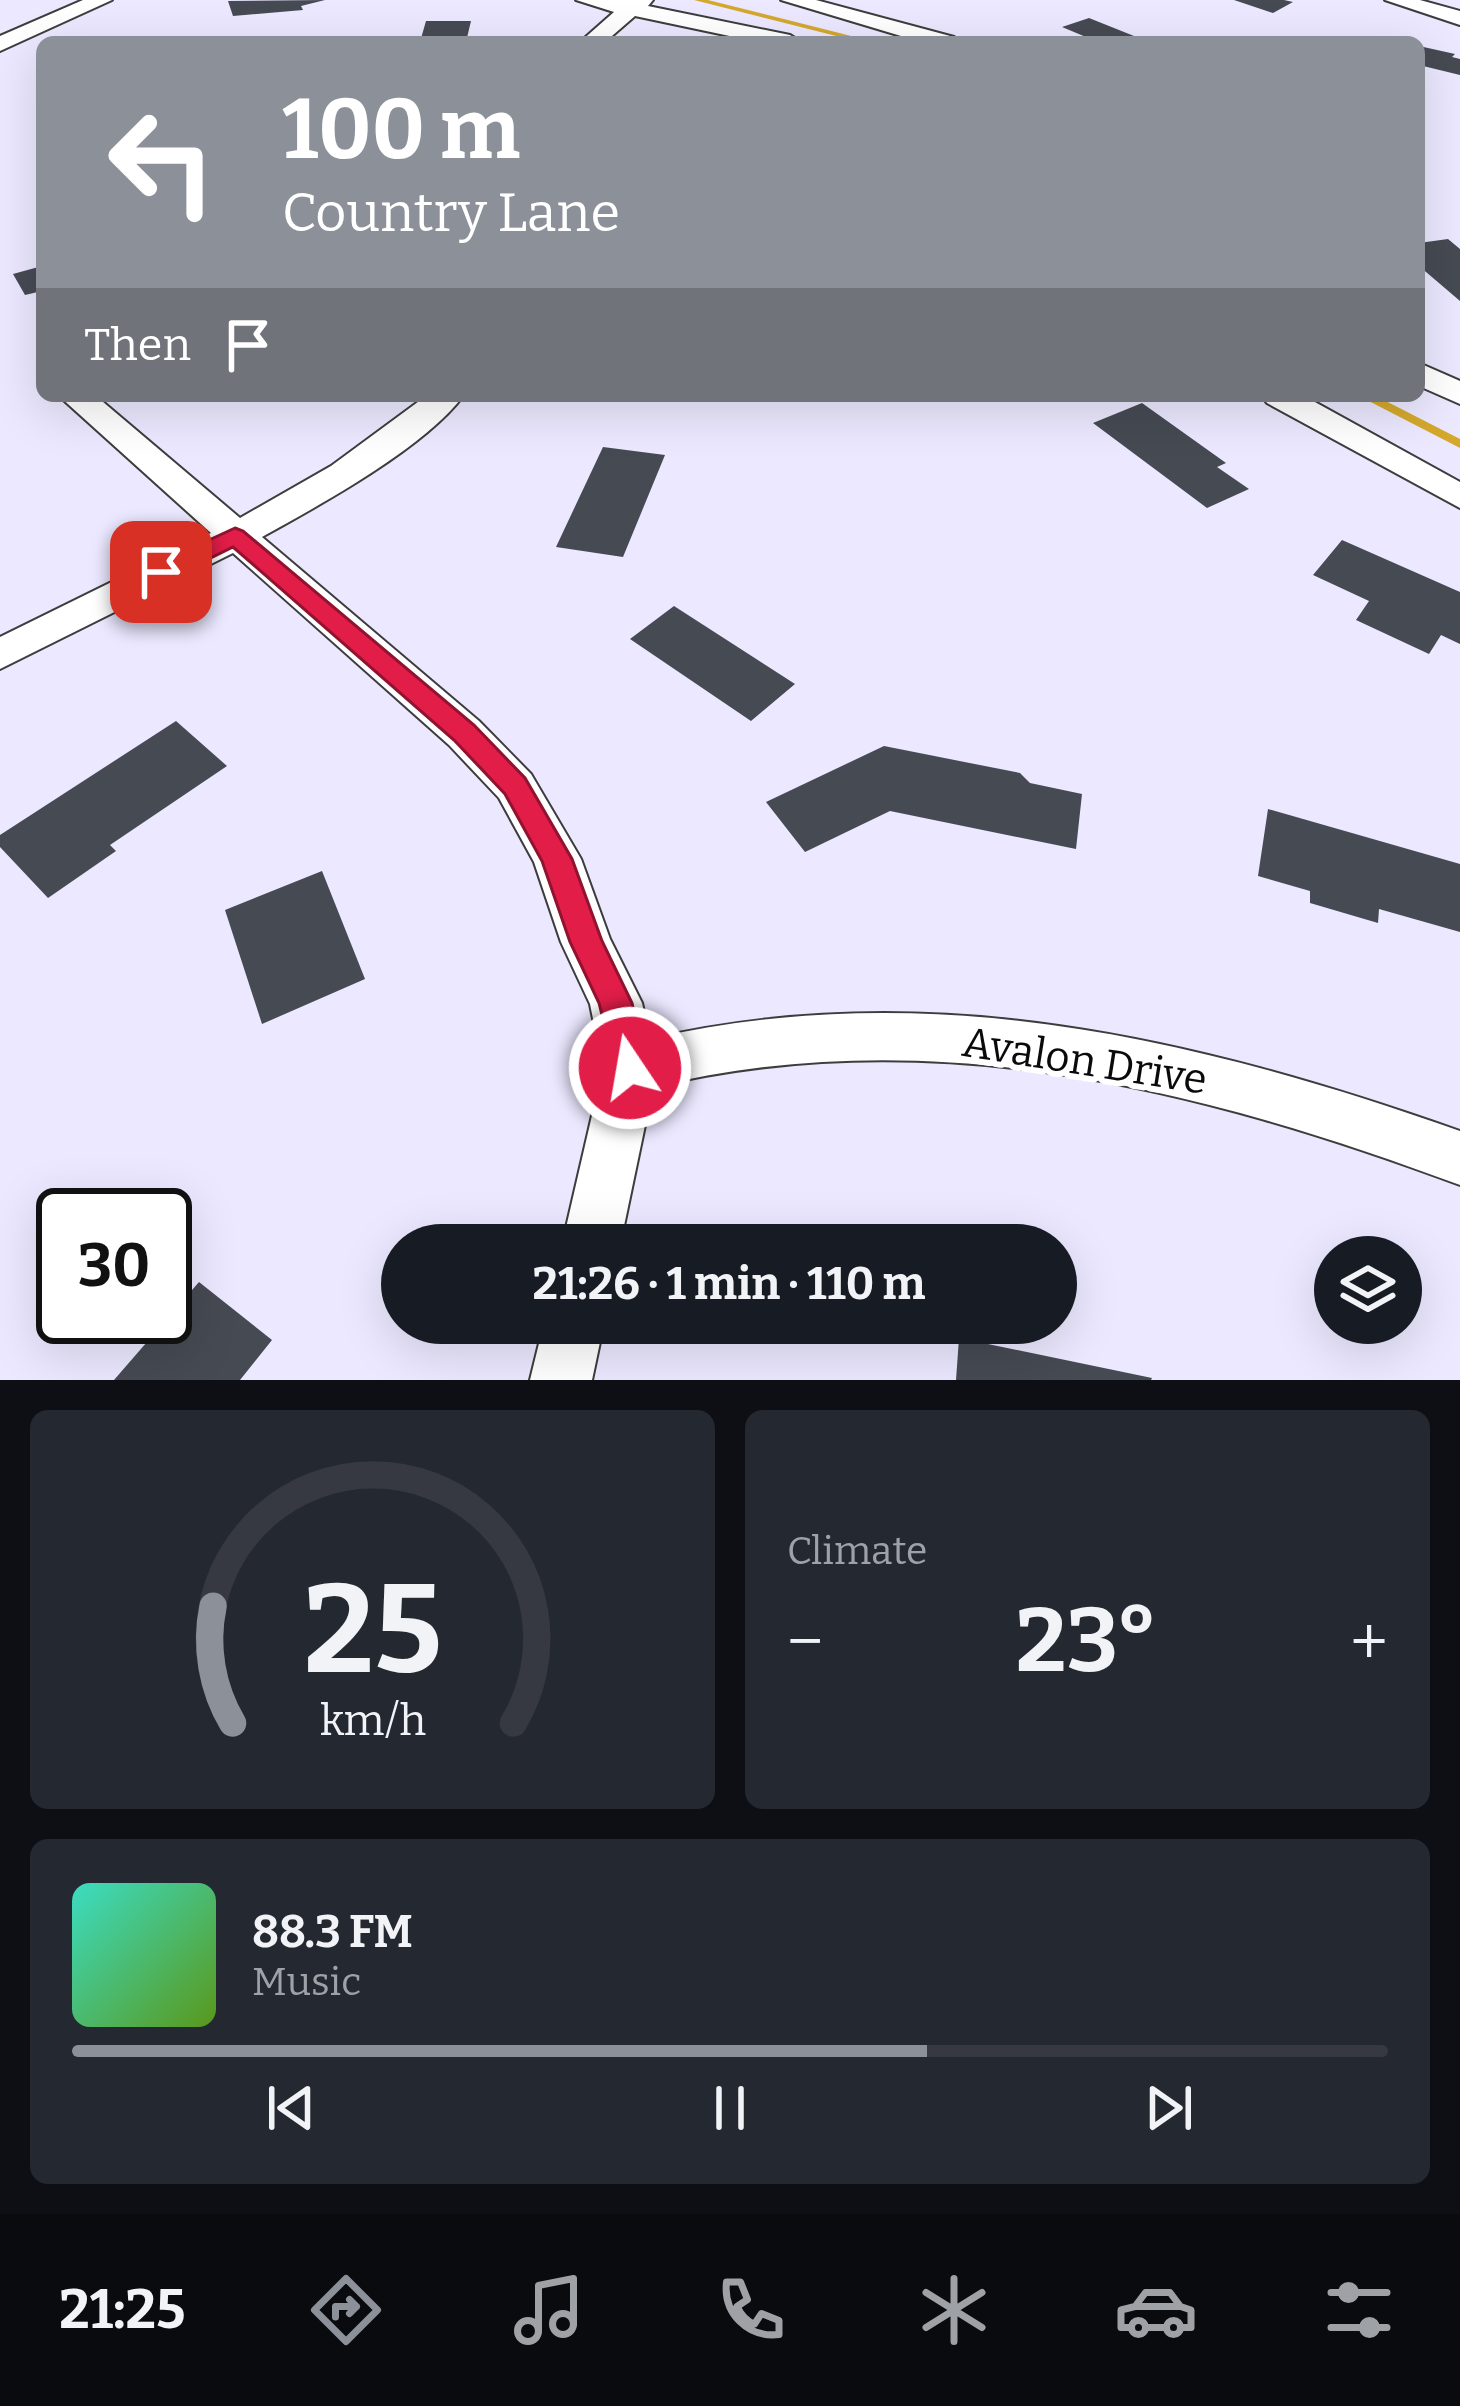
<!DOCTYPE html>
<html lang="en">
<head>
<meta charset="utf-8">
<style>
	body { margin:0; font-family:Bitter,serif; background:#242831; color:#f1f3f6; height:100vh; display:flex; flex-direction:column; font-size:45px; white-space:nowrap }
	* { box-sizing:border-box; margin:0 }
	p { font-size:39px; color:#9ea1a6 }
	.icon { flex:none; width:66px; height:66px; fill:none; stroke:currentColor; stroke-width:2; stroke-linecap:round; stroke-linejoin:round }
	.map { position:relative; height:1380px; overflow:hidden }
	.sheet { display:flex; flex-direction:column; gap:30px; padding:30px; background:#0d0f14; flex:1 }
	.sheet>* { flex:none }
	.hud { position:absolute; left:36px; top:36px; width:1389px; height:366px; border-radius:18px; box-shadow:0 12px 48px #0002; background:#8c9099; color:#fff; overflow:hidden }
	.fabs { position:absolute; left:1314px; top:1236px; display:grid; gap:24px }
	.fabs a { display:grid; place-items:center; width:108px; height:108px; border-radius:50%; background:#171b24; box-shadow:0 12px 48px #0002; font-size:60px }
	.speed { position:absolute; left:36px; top:1188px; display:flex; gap:24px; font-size:60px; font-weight:700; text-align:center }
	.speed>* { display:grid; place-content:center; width:156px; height:156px; border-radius:50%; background:#171b24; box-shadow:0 12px 48px #0002; line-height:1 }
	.speed .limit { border:6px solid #111; border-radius:18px; background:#fff; color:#111 }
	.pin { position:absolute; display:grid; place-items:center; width:102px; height:102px; color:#fff; margin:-51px; border-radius:24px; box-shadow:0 6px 18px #0006 }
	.me { position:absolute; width:132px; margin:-66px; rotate:348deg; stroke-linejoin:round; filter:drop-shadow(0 0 9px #0008) }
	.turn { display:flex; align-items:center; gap:42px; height:252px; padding:0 48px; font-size:54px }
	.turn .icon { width:156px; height:156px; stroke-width:2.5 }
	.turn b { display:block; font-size:84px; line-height:102px }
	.then { display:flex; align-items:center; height:114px; padding:0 48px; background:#0003; gap:24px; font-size:45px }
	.big { font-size:90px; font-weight:700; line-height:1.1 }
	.sheet .widget { flex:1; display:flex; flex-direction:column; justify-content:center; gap:18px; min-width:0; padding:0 42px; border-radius:18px; background:#242831 }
	.sheet .dial { align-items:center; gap:0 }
	.dial svg { height:312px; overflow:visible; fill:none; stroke:#363941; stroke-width:7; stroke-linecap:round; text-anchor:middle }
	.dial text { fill:#f1f3f6; stroke:none }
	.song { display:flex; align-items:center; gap:36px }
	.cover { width:144px; height:144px; border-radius:18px; background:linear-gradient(135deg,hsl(170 70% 55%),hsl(90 70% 35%)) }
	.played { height:12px; border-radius:6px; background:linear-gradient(90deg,#8c9099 65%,#363941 65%) }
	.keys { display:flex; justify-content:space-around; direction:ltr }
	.heat { display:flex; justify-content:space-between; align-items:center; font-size:66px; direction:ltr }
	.sheet .tiles { flex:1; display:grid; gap:30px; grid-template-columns:1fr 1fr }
	.widget:last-child { grid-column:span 2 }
	.trip { position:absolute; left:381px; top:1224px; width:696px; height:120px; border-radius:60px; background:#171b24; box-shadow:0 12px 48px #0002; font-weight:700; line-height:120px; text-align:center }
	.tab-bar { display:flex; height:192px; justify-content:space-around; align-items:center; background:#090b0e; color:#9ea1a6 }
	.tab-bar .icon { width:84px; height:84px }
	.tab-bar .current { color:#8c9099 }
	.tab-bar b { font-size:54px; color:#f1f3f6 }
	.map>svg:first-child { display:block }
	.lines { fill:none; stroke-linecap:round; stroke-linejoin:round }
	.stream { fill:#d4a82d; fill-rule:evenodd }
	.building { fill:#464a53 }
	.minor-casing { stroke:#3d3d3d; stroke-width:4 }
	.minor { fill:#fff; fill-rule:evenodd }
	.route { fill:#e11d48; stroke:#92132f; stroke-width:3 }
	.labels { text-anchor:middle; stroke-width:12; stroke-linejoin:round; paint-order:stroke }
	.near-street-label { font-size:42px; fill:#0a0a0a; stroke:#fff }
</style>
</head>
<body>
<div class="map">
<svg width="1460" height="1380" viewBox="0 0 1460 1380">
	<rect width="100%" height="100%" fill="#ebe8ff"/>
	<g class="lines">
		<path class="stream" d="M694,0H708L875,42H860Z
			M1359,396H1376L1460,439V448Z"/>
	</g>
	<path class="building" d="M325,0L301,6L303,10L233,16L228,1Z
		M1234,0H1284L1293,2L1273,13Z
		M1089,18L1149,42H1098L1062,27Z
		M426,21H471L466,42H420Z
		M1419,46L1455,54L1452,57L1460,59V75L1419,65Z
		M1448,239L1460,249V301L1419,266V243Z
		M42,266V291L25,295L13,274Z
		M1142,403L1226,463L1217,467L1249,489L1207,508L1093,423Z
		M603,447L665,455L623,557L556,547Z
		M1342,540L1460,592V644L1441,635L1429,654L1356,620L1369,601L1313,575Z
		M674,606L795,684L751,721L630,639Z
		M176,721L227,766L110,845L116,851L48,898L0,847V835Z
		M884,746L1020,773L1030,783L1082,794L1076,849L890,811L805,852L766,802Z
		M1268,809L1460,864V932L1379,909L1378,923L1310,903V891L1258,876Z
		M322,871L365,979L262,1024L225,910Z
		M199,1282L272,1340L240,1380H114Z
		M959,1338L1152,1378L1151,1380H956Z"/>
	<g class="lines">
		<g class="minor-casing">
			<path id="minor" d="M83,0H112L0,51V36Z
				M576,0H653L648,6L790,35L801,42H758L635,16L605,42H580L614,12Z
				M781,0H816L954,37L957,42H921Z
				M1385,0H1420L1460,11V25Z
				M1419,363L1460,381V404L1419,386Z
				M59,396H96L240,518L331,466L426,396H463C424,448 320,505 262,537L479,721L531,774L581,859L610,939L642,1003L650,1039C928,975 1196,1038 1460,1131V1185C1199,1088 930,1020 653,1087L620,1245H562L603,1068L590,1004L561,942L534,862L499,798L449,745L233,553L0,669V637L211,533Z
				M1262,396H1304L1460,482V508L1267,403Z
				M544,1323H604L592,1380H530Z"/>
		</g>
		<use href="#minor" class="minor"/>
	</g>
	<path class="route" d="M235,528L243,531L474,725L525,778L572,859L602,941L632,1003L647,1068L642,1079L630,1084L618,1079L599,1003L570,942L542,861L505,794L454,740L233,547L170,578L161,580L149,572L153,566Z"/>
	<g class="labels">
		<g class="near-street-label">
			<text transform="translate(1085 1060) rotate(9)" y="15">Avalon Drive</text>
		</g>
	</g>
</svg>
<div class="fabs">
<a><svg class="icon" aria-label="layers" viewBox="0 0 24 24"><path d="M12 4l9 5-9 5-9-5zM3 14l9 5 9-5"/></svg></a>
</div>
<div class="speed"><div class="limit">30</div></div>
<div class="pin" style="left:161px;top:572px;background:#d93025"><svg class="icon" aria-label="arrive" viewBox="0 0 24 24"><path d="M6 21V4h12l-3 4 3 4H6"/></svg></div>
<svg class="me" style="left:630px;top:1068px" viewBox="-20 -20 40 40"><circle r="17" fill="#e11d48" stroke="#fff" stroke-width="3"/><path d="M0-11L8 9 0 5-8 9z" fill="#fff"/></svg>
<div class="trip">21:26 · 1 min · 110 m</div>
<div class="hud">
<div class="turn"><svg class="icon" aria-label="left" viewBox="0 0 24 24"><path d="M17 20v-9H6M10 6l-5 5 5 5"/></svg><div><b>100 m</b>Country Lane</div></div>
<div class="then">Then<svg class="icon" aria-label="arrive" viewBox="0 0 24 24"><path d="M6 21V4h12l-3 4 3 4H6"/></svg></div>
</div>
</div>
<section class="sheet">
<div class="tiles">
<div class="widget dial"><svg viewBox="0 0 100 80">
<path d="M14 69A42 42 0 1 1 86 69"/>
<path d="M14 69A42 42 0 0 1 9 39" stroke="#8c9099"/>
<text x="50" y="56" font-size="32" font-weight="700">25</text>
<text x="50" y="72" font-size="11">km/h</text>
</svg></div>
<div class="widget"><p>Climate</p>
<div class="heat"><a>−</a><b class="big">23°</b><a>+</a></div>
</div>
<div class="widget">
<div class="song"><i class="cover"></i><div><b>88.3 FM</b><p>Music</p></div></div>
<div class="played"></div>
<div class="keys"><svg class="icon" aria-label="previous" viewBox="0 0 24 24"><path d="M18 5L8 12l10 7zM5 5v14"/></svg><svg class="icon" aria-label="pause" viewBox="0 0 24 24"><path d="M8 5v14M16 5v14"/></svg><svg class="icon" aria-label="next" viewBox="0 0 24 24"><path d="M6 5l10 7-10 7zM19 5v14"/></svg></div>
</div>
</div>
</section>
<nav class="tab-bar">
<b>21:25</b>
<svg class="icon current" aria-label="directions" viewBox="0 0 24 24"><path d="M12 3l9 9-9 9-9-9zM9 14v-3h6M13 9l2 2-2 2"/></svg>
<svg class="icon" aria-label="music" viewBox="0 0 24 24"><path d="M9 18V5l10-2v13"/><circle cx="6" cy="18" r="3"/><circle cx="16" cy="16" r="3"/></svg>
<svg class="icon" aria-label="phone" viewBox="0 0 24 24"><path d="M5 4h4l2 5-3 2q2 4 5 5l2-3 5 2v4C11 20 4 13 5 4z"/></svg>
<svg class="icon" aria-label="climate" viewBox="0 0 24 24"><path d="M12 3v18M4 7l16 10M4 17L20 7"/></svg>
<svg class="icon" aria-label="car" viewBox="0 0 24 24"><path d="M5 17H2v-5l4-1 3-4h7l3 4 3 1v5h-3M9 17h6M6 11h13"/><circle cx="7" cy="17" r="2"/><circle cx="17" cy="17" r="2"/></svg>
<svg class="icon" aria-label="filters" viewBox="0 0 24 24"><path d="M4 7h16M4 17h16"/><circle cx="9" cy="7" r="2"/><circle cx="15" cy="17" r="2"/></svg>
</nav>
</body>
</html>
